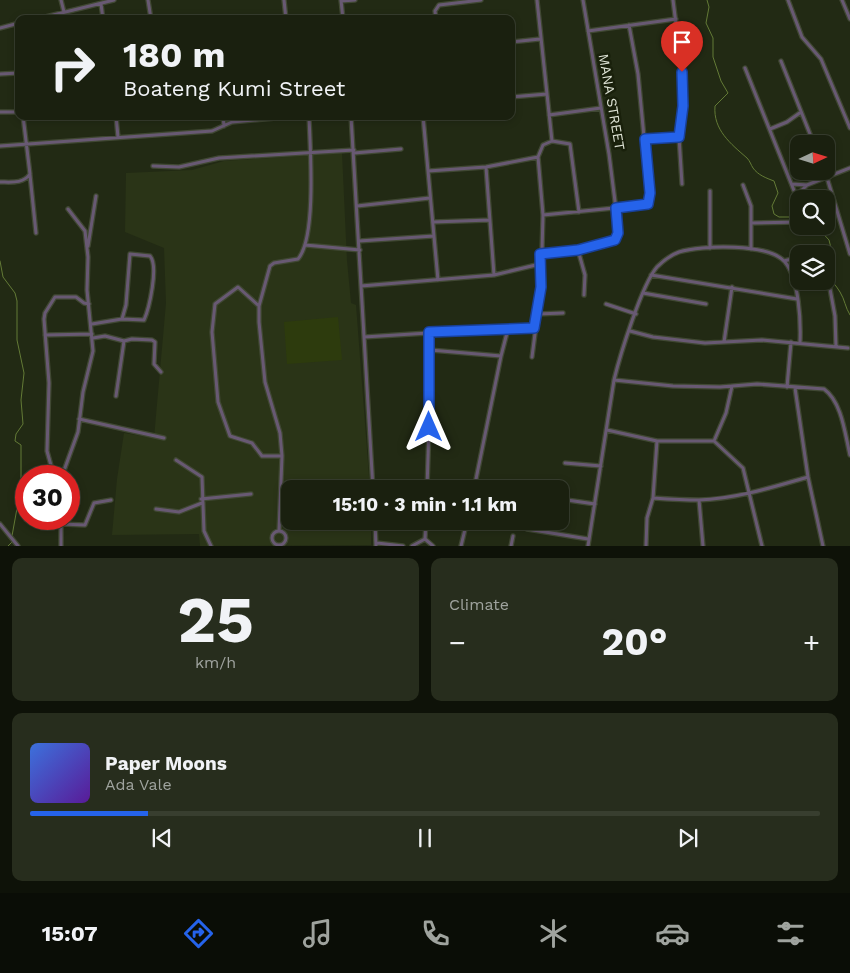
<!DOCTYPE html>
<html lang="en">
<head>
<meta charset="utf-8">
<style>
	body { margin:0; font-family:"Work Sans",sans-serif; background:#272d1d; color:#f1f3f6; height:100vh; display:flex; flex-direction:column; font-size:19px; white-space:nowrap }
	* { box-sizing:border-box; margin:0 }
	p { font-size:16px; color:#9fa39e }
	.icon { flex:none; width:28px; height:28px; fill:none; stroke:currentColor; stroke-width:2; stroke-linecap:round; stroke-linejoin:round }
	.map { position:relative; height:546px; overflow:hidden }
	.drawer { display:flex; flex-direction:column; gap:12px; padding:12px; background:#0e1208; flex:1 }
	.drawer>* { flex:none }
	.top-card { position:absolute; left:15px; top:15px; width:500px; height:105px; border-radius:10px; box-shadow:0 2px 8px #0003,0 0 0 1px #383e2f; background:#1a200f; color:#f1f3f6; overflow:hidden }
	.needle { width:32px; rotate:86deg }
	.tools { position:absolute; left:790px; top:135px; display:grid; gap:10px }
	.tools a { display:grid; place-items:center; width:45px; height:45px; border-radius:10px; background:#1a200f; box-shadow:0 2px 8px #0003,0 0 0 1px #383e2f; font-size:25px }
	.speed { position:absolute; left:15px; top:465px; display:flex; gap:10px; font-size:25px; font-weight:700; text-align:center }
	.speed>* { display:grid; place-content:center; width:65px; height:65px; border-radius:50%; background:#1a200f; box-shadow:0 2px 8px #0003,0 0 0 1px #383e2f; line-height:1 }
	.speed .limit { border:8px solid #d22; background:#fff; color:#111 }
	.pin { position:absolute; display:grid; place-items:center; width:42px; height:42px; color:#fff; margin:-51px -21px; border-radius:50% 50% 50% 0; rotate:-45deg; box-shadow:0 0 5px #0007 }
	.pin .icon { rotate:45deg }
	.me { position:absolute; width:55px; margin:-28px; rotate:0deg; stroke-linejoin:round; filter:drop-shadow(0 0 4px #0008) }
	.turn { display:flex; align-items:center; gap:18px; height:105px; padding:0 25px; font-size:22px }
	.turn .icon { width:65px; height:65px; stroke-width:2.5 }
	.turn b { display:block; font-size:35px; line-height:42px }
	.big { font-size:38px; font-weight:700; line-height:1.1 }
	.drawer .tile { flex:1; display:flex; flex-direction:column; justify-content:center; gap:8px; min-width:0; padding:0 18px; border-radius:10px; background:#272d1d }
	.drawer .dial { align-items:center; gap:0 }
	.dial b { font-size:65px; line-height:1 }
	.song { display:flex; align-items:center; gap:15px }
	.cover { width:60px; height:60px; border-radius:8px; background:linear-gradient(135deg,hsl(220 70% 55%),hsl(270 70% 35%)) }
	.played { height:5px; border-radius:2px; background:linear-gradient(90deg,#2563eb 15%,#383e2f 15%) }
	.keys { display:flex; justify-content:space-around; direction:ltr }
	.heat { display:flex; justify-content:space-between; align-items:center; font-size:28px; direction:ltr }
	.drawer .tiles { flex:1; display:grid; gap:12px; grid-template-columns:1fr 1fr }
	.tile:last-child { grid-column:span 2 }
	.trip { position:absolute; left:281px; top:480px; width:288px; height:50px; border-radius:10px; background:#1a200f; box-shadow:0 2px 8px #0003,0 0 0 1px #383e2f; font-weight:700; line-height:50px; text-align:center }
	.tabs { display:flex; height:80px; justify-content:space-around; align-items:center; background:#0a0d06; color:#9fa39e }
	.tabs .icon { width:35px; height:35px }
	.tabs .selected { color:#2563eb }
	.tabs b { font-size:22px; color:#f1f3f6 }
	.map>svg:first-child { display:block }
	.built { fill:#2a3417 }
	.green { fill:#2d3b0d }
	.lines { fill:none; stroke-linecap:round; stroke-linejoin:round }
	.stream { stroke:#637a36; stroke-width:1 }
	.minor-casing { stroke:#404833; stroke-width:5.5 }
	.minor { stroke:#685973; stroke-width:3 }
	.route-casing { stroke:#184099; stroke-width:12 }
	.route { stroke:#2563eb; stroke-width:9 }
	.labels { text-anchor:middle; stroke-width:5; stroke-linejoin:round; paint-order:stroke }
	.street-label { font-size:14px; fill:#dfe4d6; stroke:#19200b }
</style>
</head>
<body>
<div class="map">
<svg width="850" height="546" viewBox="0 0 850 546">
	<rect width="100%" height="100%" fill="#222a14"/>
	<path class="built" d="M342,153L347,261L351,303L356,305L370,489H290V521H371V545L200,546L199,534L112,535L117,479L124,433L154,438L166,303L164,248L125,232L126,173L192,170L224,161Z"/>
	<path class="green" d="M338,317L342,360L287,364L284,322Z"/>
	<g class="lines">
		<path class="stream" d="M707,0L709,7L706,23L713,38V57L721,81L728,93L715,106C713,130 731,144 747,158C750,161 751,165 753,168C758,175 766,178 774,181L778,193L772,206L774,214L779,217H799
			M816,226L829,240L831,248L826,254
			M0,261L3,277L15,293L17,301V340L24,373L21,400L23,424L16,434L15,441L21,445V486L12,536
			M826,272C830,280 836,285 840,292C845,300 845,307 850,315
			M8,546L13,541"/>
		<g class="minor-casing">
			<path id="minor" d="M61,0L64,12
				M148,0L151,19
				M284,0L286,19
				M341,0L343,19
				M537,0L552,141
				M673,0L682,72L683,106L679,137L682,184
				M788,0L802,37L821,59L850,128
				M842,0L850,19
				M341,1L355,0
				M101,4L103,19
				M37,19L114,0
				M436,19L435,11L439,5L481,0
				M0,28L19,23
				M588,31L676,19
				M511,42L540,39
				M781,61L814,144
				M745,68L795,193H799L807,185
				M18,73L19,79
				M0,74L19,73
				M511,97L547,94
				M0,112H19
				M549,115L601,108
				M116,116L118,137
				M223,116L224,126
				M351,116L373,489
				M423,116L438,280
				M770,129L787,122L801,112
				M645,139L679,137
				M0,146L212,131L232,122L299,116
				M354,153L401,149
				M153,166L179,167L219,158L354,150
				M486,167L494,275
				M428,171L486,167L538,157
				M825,171L850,254
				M30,175L36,233
				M0,182C11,182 23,184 30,174L23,116
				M792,184L807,185L850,168
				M743,185L751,206V249
				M357,206L430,198
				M543,215L645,205L650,200L638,74L629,25
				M433,222L490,220
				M751,223L799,222
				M359,241L434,236
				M305,245L360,250
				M88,246L96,196
				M710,248V191
				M578,250L585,275L584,295
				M540,254L578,250L611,241L615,240L619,233L609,154L583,0
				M809,254L813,253
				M784,261L799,257
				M651,275L797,299
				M361,286L494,275L540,264
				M830,289L835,316L836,347
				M643,293L706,304
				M606,304L636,314
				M259,306L238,287L215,304L212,332L218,402L230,436L252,443L262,456H282
				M537,314L563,313
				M92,324L122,319L144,320C149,309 159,266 150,256L130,254L126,305L122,319
				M630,331L653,337L705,343L762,340L848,348
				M45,335L92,334
				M364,337C421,333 477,330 535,328
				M93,338L105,336L124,341L132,339L152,340L155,342L154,364L161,372
				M724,342L732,287
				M430,350L501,356
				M532,357L541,287L543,215L538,157L543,145L552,141L570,144L579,212
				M614,380L673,386L720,387L757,384L824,389C842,402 845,434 850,455
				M787,387L791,342
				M795,388L808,477L823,546
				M116,396L124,341
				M79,419L164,438
				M607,430L657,441H714L743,468L762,546
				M714,441L726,413L732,386
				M176,460L202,477L204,531L211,546
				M565,463L601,466
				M57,476L52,469L47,451L49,383L44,319L45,313L55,297H76L84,303L89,304
				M62,476L78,432L83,392L93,351L87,290L88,257L85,231L68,209
				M427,489L429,427V332
				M474,489L501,356L508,329
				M653,498C668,499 684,500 699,500C736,499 773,487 808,477
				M201,499L251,494
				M560,499L595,504
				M699,500L703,546
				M156,509L179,512L202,503
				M61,519V546
				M375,521L376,546
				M0,524L18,546
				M61,524L85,525L94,503L111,500
				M527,529L588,539
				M279,531L282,456L280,433L265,382L259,322V306L270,266L274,263L298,259C317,237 310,146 309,116
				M272 538a7 7 0 1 1 14 0a7 7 0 1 1-14 0Z
				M425,539L426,521
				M425,539L433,546
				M377,543L403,546
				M412,546L425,539
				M461,546L467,521
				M511,546L513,536
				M588,546L614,380C620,355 642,284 657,267C663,261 671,255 679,252C701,245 769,243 785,262C799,279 801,321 800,343
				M646,546L647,518L653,498L657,441"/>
		</g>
		<use href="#minor" class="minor"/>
	</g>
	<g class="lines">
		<g class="route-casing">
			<path id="route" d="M429,427V332L534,328L541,287L540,254L578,250L615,240L618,233L616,208L648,204L650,193L645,139L679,137L683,106L682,72"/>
		</g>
		<use href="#route" class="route"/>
	</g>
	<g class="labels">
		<g class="street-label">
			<text transform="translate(612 102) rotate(80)" y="5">MANA STREET</text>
		</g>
	</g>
</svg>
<div class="tools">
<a><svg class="needle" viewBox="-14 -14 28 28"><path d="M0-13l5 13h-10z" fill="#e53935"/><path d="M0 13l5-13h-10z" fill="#9fa39e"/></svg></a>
<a><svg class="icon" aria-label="search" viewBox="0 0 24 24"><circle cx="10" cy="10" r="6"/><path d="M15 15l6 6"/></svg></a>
<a><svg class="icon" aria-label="layers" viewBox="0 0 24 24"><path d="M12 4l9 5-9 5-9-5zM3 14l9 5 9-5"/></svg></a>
</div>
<div class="speed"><div class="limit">30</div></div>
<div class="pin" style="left:682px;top:72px;background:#d93025"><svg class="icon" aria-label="arrive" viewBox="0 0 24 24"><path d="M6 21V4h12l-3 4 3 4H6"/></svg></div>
<svg class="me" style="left:429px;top:427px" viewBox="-20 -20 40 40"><path d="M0-17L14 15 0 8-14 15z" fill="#2563eb" stroke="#fff" stroke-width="4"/></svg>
<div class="trip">15:10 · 3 min · 1.1 km</div>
<div class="top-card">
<div class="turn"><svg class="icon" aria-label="right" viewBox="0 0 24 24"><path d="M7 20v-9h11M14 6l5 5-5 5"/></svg><div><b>180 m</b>Boateng Kumi Street</div></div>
</div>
</div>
<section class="drawer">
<div class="tiles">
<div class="tile dial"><b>25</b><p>km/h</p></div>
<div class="tile"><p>Climate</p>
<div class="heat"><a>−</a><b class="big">20°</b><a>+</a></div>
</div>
<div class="tile">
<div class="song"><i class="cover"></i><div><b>Paper Moons</b><p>Ada Vale</p></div></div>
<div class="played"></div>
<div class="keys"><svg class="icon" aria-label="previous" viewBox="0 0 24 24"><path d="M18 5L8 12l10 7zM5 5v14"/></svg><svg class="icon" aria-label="pause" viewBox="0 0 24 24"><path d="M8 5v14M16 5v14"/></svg><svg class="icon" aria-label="next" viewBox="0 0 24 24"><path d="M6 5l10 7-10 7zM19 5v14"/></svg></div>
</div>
</div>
</section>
<nav class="tabs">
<b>15:07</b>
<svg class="icon selected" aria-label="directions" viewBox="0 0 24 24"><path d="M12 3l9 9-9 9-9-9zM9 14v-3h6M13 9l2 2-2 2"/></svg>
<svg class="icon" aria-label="music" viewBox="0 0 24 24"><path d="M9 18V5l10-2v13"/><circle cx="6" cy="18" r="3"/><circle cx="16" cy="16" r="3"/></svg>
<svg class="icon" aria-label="phone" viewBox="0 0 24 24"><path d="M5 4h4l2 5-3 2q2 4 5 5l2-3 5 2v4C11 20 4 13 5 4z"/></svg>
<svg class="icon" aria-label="climate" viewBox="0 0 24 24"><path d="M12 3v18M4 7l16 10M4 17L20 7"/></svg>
<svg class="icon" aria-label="car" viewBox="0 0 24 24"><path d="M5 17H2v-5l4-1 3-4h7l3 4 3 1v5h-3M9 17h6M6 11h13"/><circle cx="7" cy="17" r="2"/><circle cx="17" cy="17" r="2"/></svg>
<svg class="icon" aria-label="filters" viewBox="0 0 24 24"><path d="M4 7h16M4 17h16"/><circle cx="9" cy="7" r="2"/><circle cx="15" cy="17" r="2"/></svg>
</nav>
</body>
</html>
